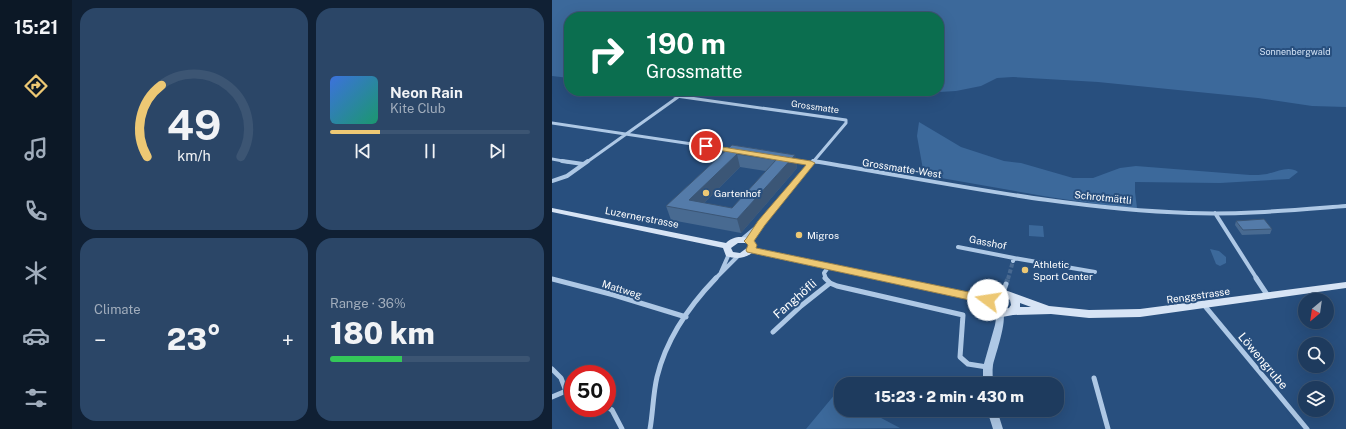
<!DOCTYPE html>
<html lang="en">
<head>
<meta charset="utf-8">
<style>
	body { margin:0; font-family:"Public Sans",sans-serif; background:#2b4667; color:#f1f3f6; height:100vh; display:flex; flex-direction:column; font-size:15px; white-space:nowrap }
	* { box-sizing:border-box; margin:0 }
	p { font-size:13px; color:#a1adbc }
	.icon { flex:none; width:22px; height:22px; fill:none; stroke:currentColor; stroke-width:2; stroke-linecap:round; stroke-linejoin:round }
	.map { position:relative; flex:1; overflow:hidden }
	.drawer { display:flex; flex-direction:column; gap:8px; padding:8px; background:#102034; width:480px }
	.drawer>* { flex:none }
	.banner { position:absolute; left:12px; top:12px; width:380px; height:84px; border-radius:16px; box-shadow:0 4px 16px #0002,0 0 0 1px #3c5573; background:#0b6e4f; color:#fff; overflow:hidden }
	.needle { width:26px; rotate:209deg }
	.buttons { position:absolute; left:746px; top:293px; display:grid; gap:8px }
	.buttons a { display:grid; place-items:center; width:36px; height:36px; border-radius:50%; background:#1e3b5e; box-shadow:0 4px 16px #0002,0 0 0 1px #3c5573; font-size:20px }
	.speed { position:absolute; left:12px; top:365px; display:flex; gap:8px; font-size:20px; font-weight:700; text-align:center }
	.speed>* { display:grid; place-content:center; width:52px; height:52px; border-radius:50%; background:#1e3b5e; box-shadow:0 4px 16px #0002,0 0 0 1px #3c5573; line-height:1 }
	.speed .limit { border:6px solid #d22; background:#fff; color:#111 }
	.pin { position:absolute; display:grid; place-items:center; width:34px; height:34px; color:#fff; margin:-17px; border:2px solid #fff; border-radius:50%; box-shadow:0 1px 4px #0007 }
	.me { position:absolute; width:44px; margin:-22px; rotate:284deg; stroke-linejoin:round; filter:drop-shadow(0 0 3px #0008) }
	.turn { display:flex; align-items:center; gap:14px; height:84px; padding:0 16px; font-size:18px }
	.turn .icon { width:52px; height:52px; stroke-width:2.5 }
	.turn b { display:block; font-size:28px; line-height:34px }
	.big { font-size:30px; font-weight:800; line-height:1.1 }
	.drawer .tile { flex:1; display:flex; flex-direction:column; justify-content:center; gap:6px; min-width:0; padding:0 14px; border-radius:16px; background:#2b4667 }
	.drawer .dial { align-items:center; gap:0 }
	.dial svg { height:104px; overflow:visible; fill:none; stroke:#3c5573; stroke-width:7; stroke-linecap:round; text-anchor:middle }
	.dial text { fill:#f1f3f6; stroke:none }
	.song { display:flex; align-items:center; gap:12px }
	.cover { width:48px; height:48px; border-radius:6px; background:linear-gradient(135deg,hsl(220 70% 55%),hsl(160 70% 35%)) }
	.played { height:4px; border-radius:2px; background:linear-gradient(90deg,#edc874 25%,#3c5573 25%) }
	.keys { display:flex; justify-content:space-around; direction:ltr }
	.heat { display:flex; justify-content:space-between; align-items:center; font-size:22px; direction:ltr }
	.charge { height:6px; border-radius:3px; background:linear-gradient(90deg,#34c759 36%,#3c5573 0) }
	.drawer .tiles { flex:1; display:grid; gap:8px; grid-template-columns:repeat(2,1fr) }
	.trip { position:absolute; left:282px; top:377px; width:230px; height:40px; border-radius:16px; background:#1e3b5e; box-shadow:0 4px 16px #0002,0 0 0 1px #3c5573; font-weight:800; line-height:40px; text-align:center }
	main { display:flex; flex:1; min-height:0 }
	.dock { display:flex; flex-direction:column; width:72px; justify-content:space-around; align-items:center; background:#0c1826; color:#a1adbc }
	.dock .icon { width:28px; height:28px }
	.dock .active { color:#edc874 }
	.dock b { font-size:18px; color:#f1f3f6 }
	.map>svg:first-child { display:block }
	.green { fill:#3c699b }
	.lines { fill:none; stroke-linecap:round; stroke-linejoin:round }
	.minor-tunnel-far1 { stroke:#486991; stroke-width:4; stroke-dasharray:4 2; stroke-linecap:butt }
	.minor-tunnel { stroke:#486991; stroke-width:5; stroke-dasharray:5 2.5; stroke-linecap:butt }
	.minor-far2 { stroke:#aec8e5; stroke-width:3 }
	.minor-far1 { stroke:#aec8e5; stroke-width:4 }
	.minor { stroke:#aec8e5; stroke-width:5 }
	.tertiary { fill:#aec8e5; fill-rule:evenodd }
	.secondary { fill:#d7e4f5; fill-rule:evenodd }
	.wall { fill:#486a91; fill-rule:evenodd }
	.shaded-wall { fill:#3b5676 }
	.building { fill:#547ba9; stroke:#3b5676; fill-rule:evenodd }
	.route { fill:#edc874; stroke:#9a824b }
	.poi-dot { fill:#edc874; stroke:#284f7e; stroke-width:1.5 }
	.labels { text-anchor:middle; stroke-width:4; stroke-linejoin:round; paint-order:stroke }
	.far-park-label { font-size:9px; fill:#d1e1f4; stroke:#284f7e }
	.far-street-label { font-size:9px; fill:#fff; stroke:#284f7e }
	.street-label { font-size:10px; fill:#fff; stroke:#284f7e }
	.poi-label { font-size:10px; fill:#fff; stroke:#284f7e; text-anchor:start }
	.near-street-label { font-size:12px; fill:#fff; stroke:#284f7e }
</style>
</head>
<body>
<main>
<nav class="dock">
<b>15:21</b>
<svg class="icon active" aria-label="directions" viewBox="0 0 24 24"><path d="M12 3l9 9-9 9-9-9zM9 14v-3h6M13 9l2 2-2 2"/></svg>
<svg class="icon" aria-label="music" viewBox="0 0 24 24"><path d="M9 18V5l10-2v13"/><circle cx="6" cy="18" r="3"/><circle cx="16" cy="16" r="3"/></svg>
<svg class="icon" aria-label="phone" viewBox="0 0 24 24"><path d="M5 4h4l2 5-3 2q2 4 5 5l2-3 5 2v4C11 20 4 13 5 4z"/></svg>
<svg class="icon" aria-label="climate" viewBox="0 0 24 24"><path d="M12 3v18M4 7l16 10M4 17L20 7"/></svg>
<svg class="icon" aria-label="car" viewBox="0 0 24 24"><path d="M5 17H2v-5l4-1 3-4h7l3 4 3 1v5h-3M9 17h6M6 11h13"/><circle cx="7" cy="17" r="2"/><circle cx="17" cy="17" r="2"/></svg>
<svg class="icon" aria-label="filters" viewBox="0 0 24 24"><path d="M4 7h16M4 17h16"/><circle cx="9" cy="7" r="2"/><circle cx="15" cy="17" r="2"/></svg>
</nav>
<section class="drawer">
<div class="tiles">
<div class="tile dial"><svg viewBox="0 0 100 80">
<path d="M14 69A42 42 0 1 1 86 69"/>
<path d="M14 69A42 42 0 0 1 25 14" stroke="#edc874"/>
<text x="50" y="56" font-size="32" font-weight="700">49</text>
<text x="50" y="72" font-size="11">km/h</text>
</svg></div>
<div class="tile">
<div class="song"><i class="cover"></i><div><b>Neon Rain</b><p>Kite Club</p></div></div>
<div class="played"></div>
<div class="keys"><svg class="icon" aria-label="previous" viewBox="0 0 24 24"><path d="M18 5L8 12l10 7zM5 5v14"/></svg><svg class="icon" aria-label="pause" viewBox="0 0 24 24"><path d="M8 5v14M16 5v14"/></svg><svg class="icon" aria-label="next" viewBox="0 0 24 24"><path d="M6 5l10 7-10 7zM19 5v14"/></svg></div>
</div>
<div class="tile"><p>Climate</p>
<div class="heat"><a>−</a><b class="big">23°</b><a>+</a></div>
</div>
<div class="tile"><p>Range · 36%</p><b class="big">180 km</b><div class="charge"></div></div>
</div>
</section>
<div class="map">
<svg width="794" height="429" viewBox="0 0 794 429">
	<rect width="100%" height="100%" fill="#284f7e"/>
	<path class="green" d="M0,0H794V107L760,106L706,98L546,82L461,77L445,78L429,86L404,91L371,93L322,91H387V17H17V78L0,76Z
		M367,122L409,147L452,161L469,163L521,178H541L568,168L584,166L698,175C704,175 709,175 715,174C724,172 737,165 746,172L737,179L668,183L583,182V192L585,208L552,205L497,197L372,175L365,136Z
		M477,225L491,226L492,237L477,236Z
		M658,249L667,251L674,257V263L668,266L664,264Z
		M284,393L289,396V410H314L348,428L254,429Z"/>
	<g class="lines">
		<path class="minor-tunnel-far1" d="M456,279L461,261"/>
		<path class="minor-tunnel" d="M454,284L456,278"/>
		<path class="minor-far2" d="M89,91L294,120V123L261,162
			M0,123L180,150
			M0,159L16,162
			M240,160L250,162
			M261,161L265,162
			M35,162L126,97"/>
		<path class="minor-far1" d="M10,161L31,164
			M244,161L259,163
			M261,161C385,181 512,209 637,213C690,215 742,210 794,206
			M0,181L15,176L36,161
			M663,213L705,279
			M189,240L207,225
			M197,241L209,223L262,161
			M406,247L462,258L461,261
			M462,258L543,272
			M169,272L177,254
			M163,279L186,256
			M274,279L272,273L277,266"/>
		<path class="minor" d="M273,278L278,283L285,286L411,315L408,357L416,364L435,367
			M704,278L716,296
			M0,279L62,295L134,317
			M451,293L454,284
			M652,305L755,429
			M221,332L249,306L278,283
			M0,369L9,378L14,391L21,394
			M542,378L556,429
			M0,397L14,391
			M55,407L60,410L70,429
			M98,429C101,412 101,394 105,377C114,340 138,305 164,278"/>
		<path class="tertiary" d="M448,311L451,312C455,322 444,353 441,365C440,371 441,378 441,384H431V367L443,325L445,312Z
			M435,410H445L451,429H441Z"/>
		<path class="secondary" d="M0,208L174,243C182,235 194,236 203,241L204,248L433,296L447,290H453L497,306L537,310L588,309L794,282V288L588,317L537,318L499,314L461,315L450,317L441,315L435,312L431,307L430,302L200,253C192,259 183,259 174,256L171,248L0,212ZM186,243H193L196,244V247L188,253L181,252L179,248ZM448,296L453,297L458,300L459,305L457,308L447,310L440,305L441,299ZM468,303L479,307H468Z"/>
	</g>
	<path class="wall" d="M180,145L243,155L245,168L189,233L119,220L114,206ZM188,167L214,171L180,208L152,203Z
		M684,221L720,229L718,234L690,235L683,225Z"/>
	<path class="shaded-wall" d="M185,154L188,167L143,212L137,200Z
		M243,155L245,168L189,233L185,219Z"/>
	<path class="building" d="M180,145L243,155L185,219L114,206ZM185,154L224,160L180,208L137,200Z
		M712,219L720,229L691,230L684,221Z"/>
	<path class="route" d="M151,144L259,161L263,163L213,225L202,241L205,245L204,248L436,296L440,297L441,300L440,302L436,304L195,252L194,250L196,245L192,241L194,239L206,221L254,165L154,148L150,146Z"/>
	<g class="poi-dot">
		<circle cx="154" cy="193" r="4"/>
		<circle cx="247" cy="235" r="4"/>
		<circle cx="473" cy="270" r="4"/>
	</g>
	<g class="labels">
		<g class="far-park-label">
			<text x="743" y="55">Sonnenbergwald</text>
		</g>
		<g class="far-street-label">
			<text transform="translate(263 107) rotate(8)" y="3">Grossmatte</text>
		</g>
		<g class="street-label">
			<text transform="translate(350 168) rotate(9)" y="4">Grossmatte-West</text>
			<text transform="translate(551 197) rotate(6)" y="4">Schrotmättli</text>
			<text transform="translate(90 217) rotate(11)" y="4">Luzernerstrasse</text>
			<text transform="translate(436 242) rotate(11)" y="4">Gasshof</text>
			<text transform="translate(70 289) rotate(17)" y="4">Mattweg</text>
			<text transform="translate(646 295) rotate(-8)" y="4">Renggstrasse</text>
		</g>
		<g class="poi-label">
			<text x="162" y="197">Gartenhof</text>
			<text x="255" y="239">Migros</text>
			<text x="481" y="268">Athletic<tspan x="481" dy="12">Sport Center</tspan></text>
		</g>
		<g class="near-street-label">
			<text transform="translate(243 299) rotate(-41)" y="4">Fanghöfli</text>
			<text transform="translate(711 361) rotate(50)" y="4">Löwengrube</text>
		</g>
	</g>
</svg>
<div class="buttons">
<a><svg class="needle" viewBox="-14 -14 28 28"><path d="M0-13l5 13h-10z" fill="#e53935"/><path d="M0 13l5-13h-10z" fill="#a1adbc"/></svg></a>
<a><svg class="icon" aria-label="search" viewBox="0 0 24 24"><circle cx="10" cy="10" r="6"/><path d="M15 15l6 6"/></svg></a>
<a><svg class="icon" aria-label="layers" viewBox="0 0 24 24"><path d="M12 4l9 5-9 5-9-5zM3 14l9 5 9-5"/></svg></a>
</div>
<div class="speed"><div class="limit">50</div></div>
<div class="pin" style="left:154px;top:146px;background:#d93025"><svg class="icon" aria-label="arrive" viewBox="0 0 24 24"><path d="M6 21V4h12l-3 4 3 4H6"/></svg></div>
<svg class="me" style="left:436px;top:300px" viewBox="-20 -20 40 40"><circle r="19" fill="#fff"/><path d="M0-13L10 11 0 6-10 11z" fill="#edc874"/></svg>
<div class="trip">15:23 · 2 min · 430 m</div>
<div class="banner">
<div class="turn"><svg class="icon" aria-label="right" viewBox="0 0 24 24"><path d="M7 20v-9h11M14 6l5 5-5 5"/></svg><div><b>190 m</b>Grossmatte</div></div>
</div>
</div>
</main>
</body>
</html>
